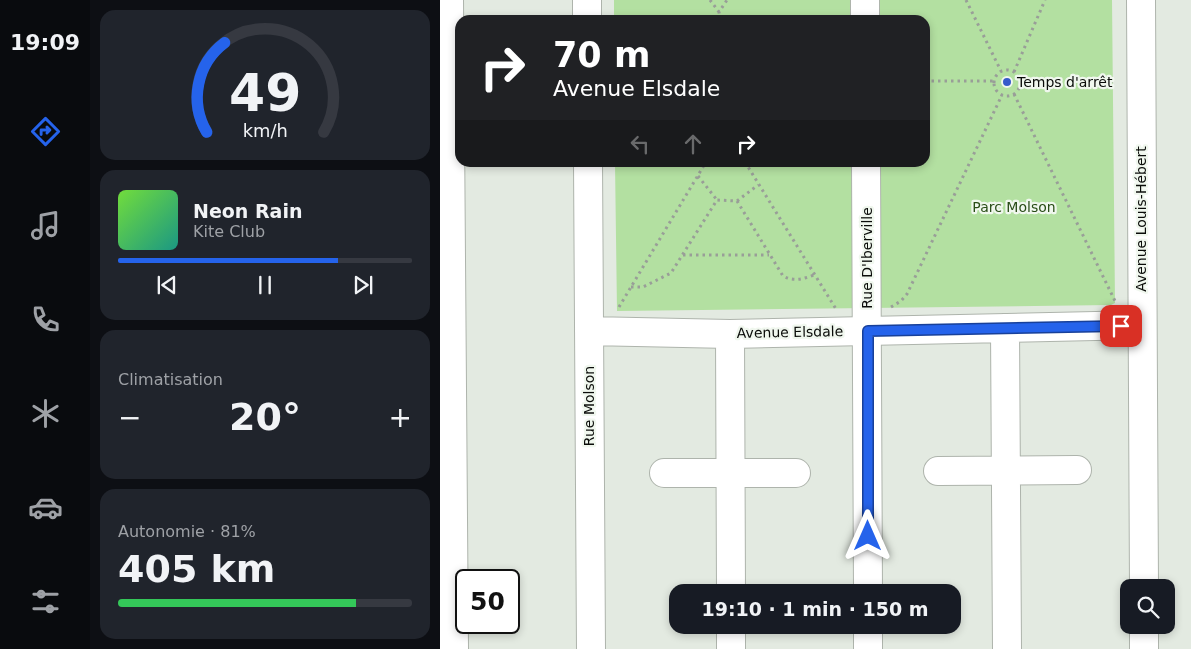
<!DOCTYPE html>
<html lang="fr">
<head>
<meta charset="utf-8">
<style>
	body { margin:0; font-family:"DejaVu Sans",sans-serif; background:#20242c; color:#f1f3f6; height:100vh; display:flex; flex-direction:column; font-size:19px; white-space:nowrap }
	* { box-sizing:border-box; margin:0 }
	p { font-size:16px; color:#9ea1a6 }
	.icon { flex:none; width:28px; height:28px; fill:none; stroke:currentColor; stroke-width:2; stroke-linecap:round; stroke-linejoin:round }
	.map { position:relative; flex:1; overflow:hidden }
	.panel { display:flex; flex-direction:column; gap:10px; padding:10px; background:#0d0f14; width:350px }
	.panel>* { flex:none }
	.top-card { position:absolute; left:15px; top:15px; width:475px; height:152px; border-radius:15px; box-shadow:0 2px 8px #0003; background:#202124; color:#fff; overflow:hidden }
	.controls { position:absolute; left:680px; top:579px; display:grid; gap:10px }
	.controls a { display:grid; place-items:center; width:55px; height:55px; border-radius:10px; background:#171b24; box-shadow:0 2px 8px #0003; font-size:25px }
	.speed { position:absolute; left:15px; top:569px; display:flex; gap:10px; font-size:25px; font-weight:700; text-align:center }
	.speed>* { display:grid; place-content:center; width:65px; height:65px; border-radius:50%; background:#171b24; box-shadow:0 2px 8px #0003; line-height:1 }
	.speed .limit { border:2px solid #111; border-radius:8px; background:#fff; color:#111 }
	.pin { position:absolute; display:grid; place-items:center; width:42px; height:42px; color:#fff; margin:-21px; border-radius:10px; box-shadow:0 2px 8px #0006 }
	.me { position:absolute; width:55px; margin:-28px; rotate:0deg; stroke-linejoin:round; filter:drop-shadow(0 0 4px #0008) }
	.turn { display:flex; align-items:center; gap:18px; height:105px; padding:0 15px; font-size:22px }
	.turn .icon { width:65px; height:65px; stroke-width:2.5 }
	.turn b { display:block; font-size:35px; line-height:42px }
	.lanes { display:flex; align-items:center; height:48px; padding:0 15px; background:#0003; justify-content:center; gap:25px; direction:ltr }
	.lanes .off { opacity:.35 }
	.big { font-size:38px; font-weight:700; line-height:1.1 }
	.panel .widget { flex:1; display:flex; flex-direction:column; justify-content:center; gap:8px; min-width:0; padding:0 18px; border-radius:15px; background:#20242c }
	.panel .dial { align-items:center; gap:0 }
	.dial svg { height:130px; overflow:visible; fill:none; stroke:#363941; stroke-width:7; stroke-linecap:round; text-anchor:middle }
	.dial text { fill:#f1f3f6; stroke:none }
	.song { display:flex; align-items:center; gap:15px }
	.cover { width:60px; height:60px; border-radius:8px; background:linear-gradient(135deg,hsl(100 70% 55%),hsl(170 70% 35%)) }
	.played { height:5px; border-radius:2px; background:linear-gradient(90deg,#2563eb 75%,#363941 75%) }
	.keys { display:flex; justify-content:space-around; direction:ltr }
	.heat { display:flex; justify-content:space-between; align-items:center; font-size:28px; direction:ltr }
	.charge { height:8px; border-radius:4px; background:linear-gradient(90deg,#34c759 81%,#363941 0) }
	.trip { position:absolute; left:229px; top:584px; width:292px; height:50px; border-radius:15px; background:#171b24; box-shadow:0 2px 8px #0003; font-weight:700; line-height:50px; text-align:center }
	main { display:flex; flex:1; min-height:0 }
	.menu { display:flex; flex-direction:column; width:90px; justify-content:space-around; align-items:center; background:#090b0e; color:#9ea1a6 }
	.menu .icon { width:35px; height:35px }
	.menu .selected { color:#2563eb }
	.menu b { font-size:22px; color:#f1f3f6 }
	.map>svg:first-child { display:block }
	.green { fill:#b3e0a1 }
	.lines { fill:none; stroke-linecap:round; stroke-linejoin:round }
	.minor-casing { stroke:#aeb4ac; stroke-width:30 }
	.major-casing { stroke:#aeb4ac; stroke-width:30 }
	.path { stroke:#999e98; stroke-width:3; stroke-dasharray:2.5 4; stroke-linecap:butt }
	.minor { stroke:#fff; stroke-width:28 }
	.major { stroke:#fff; stroke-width:28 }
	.route-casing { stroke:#184099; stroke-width:12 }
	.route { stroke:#2563eb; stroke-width:9 }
	.poi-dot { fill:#365acb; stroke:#f0f7ee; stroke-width:2 }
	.labels { text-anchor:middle; stroke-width:4.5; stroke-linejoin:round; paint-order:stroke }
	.poi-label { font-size:14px; fill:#0a0c09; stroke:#f0f7ee; text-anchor:start }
	.park-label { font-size:14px; fill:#294d17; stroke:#f0f7ee }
	.street-label { font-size:14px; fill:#0a0c09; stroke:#f0f7ee }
</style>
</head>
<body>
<main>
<nav class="menu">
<b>19:09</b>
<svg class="icon selected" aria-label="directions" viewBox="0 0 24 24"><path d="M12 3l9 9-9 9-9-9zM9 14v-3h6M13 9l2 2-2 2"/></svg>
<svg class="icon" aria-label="music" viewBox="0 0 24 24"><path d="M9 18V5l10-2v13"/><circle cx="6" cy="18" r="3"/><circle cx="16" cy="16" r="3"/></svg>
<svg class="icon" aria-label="phone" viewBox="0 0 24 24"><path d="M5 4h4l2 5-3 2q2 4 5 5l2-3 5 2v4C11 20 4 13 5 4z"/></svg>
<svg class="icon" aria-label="climate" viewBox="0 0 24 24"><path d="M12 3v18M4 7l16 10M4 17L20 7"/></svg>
<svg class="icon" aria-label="car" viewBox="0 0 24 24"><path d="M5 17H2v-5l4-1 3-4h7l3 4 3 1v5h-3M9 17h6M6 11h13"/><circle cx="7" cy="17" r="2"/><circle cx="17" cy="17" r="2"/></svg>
<svg class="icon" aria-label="filters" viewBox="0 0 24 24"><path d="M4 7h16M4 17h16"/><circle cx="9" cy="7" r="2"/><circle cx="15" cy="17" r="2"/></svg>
</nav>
<section class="panel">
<div class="widget dial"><svg viewBox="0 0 100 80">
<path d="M14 69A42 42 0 1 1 86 69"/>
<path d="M14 69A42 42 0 0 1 25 14" stroke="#2563eb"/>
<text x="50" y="56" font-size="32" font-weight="700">49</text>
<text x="50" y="72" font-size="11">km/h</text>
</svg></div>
<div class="widget">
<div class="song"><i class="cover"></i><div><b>Neon Rain</b><p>Kite Club</p></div></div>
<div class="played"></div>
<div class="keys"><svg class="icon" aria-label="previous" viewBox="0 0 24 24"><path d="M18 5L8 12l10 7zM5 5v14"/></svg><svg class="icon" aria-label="pause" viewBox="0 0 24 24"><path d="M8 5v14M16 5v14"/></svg><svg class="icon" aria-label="next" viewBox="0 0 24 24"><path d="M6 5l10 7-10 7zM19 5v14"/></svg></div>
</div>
<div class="widget"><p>Climatisation</p>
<div class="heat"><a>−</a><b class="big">20°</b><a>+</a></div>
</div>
<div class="widget"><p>Autonomie · 81%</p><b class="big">405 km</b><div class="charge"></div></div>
</section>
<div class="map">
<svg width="751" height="649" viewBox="0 0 751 649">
	<rect width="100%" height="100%" fill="#e3eae1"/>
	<path class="green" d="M174,0H672L675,303L671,305L177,311L175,163L485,162V20H174Z"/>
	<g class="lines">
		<g class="minor-casing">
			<path id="minor" d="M9,0L14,649
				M147,0V20
				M701,0L704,588
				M148,162L151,649
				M565,328L567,649
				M149,331L290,334L701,325
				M290,334L291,592
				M498,471L637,470
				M224,473H356
				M291,625V649
				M704,625V649"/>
		</g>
		<g class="major-casing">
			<path id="major" d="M425,0V20
				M426,162L428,592
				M428,625V649"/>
		</g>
		<path class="path" d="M270,0L279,12
			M526,0L561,71
			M280,20L279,12L287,0
			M554 83a13 13 0 1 1 26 0a13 13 0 1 1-26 0Z
			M574,72L605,0
			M485,81H554
			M580,83L673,81
			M574,94L675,301
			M305,162L396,309
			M258,176L277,200
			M297,201L318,185
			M243,255H329
			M191,287H203L231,273L277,200L297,201L343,276C354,282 363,279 374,275
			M179,307L266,162
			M451,307L461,301L467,294L562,95"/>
		<use href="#minor" class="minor"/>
		<use href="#major" class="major"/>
	</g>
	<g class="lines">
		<g class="route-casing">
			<path id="route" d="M428,536V331L681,326"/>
		</g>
		<use href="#route" class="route"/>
	</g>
	<circle class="poi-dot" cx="567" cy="82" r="5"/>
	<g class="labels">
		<g class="poi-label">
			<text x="577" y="87">Temps d'arrêt</text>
		</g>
		<g class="park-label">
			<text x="574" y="212">Parc Molson</text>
		</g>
		<g class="street-label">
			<text transform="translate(701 219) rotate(-90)" y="5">Avenue Louis-Hébert</text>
			<text transform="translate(427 258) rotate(-90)" y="5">Rue D'Iberville</text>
			<text transform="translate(350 332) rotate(-1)" y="5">Avenue Elsdale</text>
			<text transform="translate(149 406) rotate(-90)" y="5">Rue Molson</text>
		</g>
	</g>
</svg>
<div class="controls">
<a><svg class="icon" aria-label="search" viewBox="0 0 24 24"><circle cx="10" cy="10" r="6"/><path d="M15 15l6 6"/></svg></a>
</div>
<div class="speed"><div class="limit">50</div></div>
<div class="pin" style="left:681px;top:326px;background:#d93025"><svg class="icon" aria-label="arrive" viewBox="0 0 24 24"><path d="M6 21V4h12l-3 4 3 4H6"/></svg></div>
<svg class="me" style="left:428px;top:536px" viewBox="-20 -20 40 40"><path d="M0-17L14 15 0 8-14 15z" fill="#2563eb" stroke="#fff" stroke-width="4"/></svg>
<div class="trip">19:10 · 1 min · 150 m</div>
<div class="top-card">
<div class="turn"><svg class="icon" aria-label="right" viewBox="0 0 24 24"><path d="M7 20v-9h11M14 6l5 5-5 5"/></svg><div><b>70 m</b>Avenue Elsdale</div></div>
<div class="lanes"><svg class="icon off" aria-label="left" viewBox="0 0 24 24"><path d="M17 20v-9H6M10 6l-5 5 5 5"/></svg><svg class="icon off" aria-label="ahead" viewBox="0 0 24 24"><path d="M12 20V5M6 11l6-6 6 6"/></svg><svg class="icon" aria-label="right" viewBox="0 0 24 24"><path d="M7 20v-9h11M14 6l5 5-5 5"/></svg></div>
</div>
</div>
</main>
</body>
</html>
